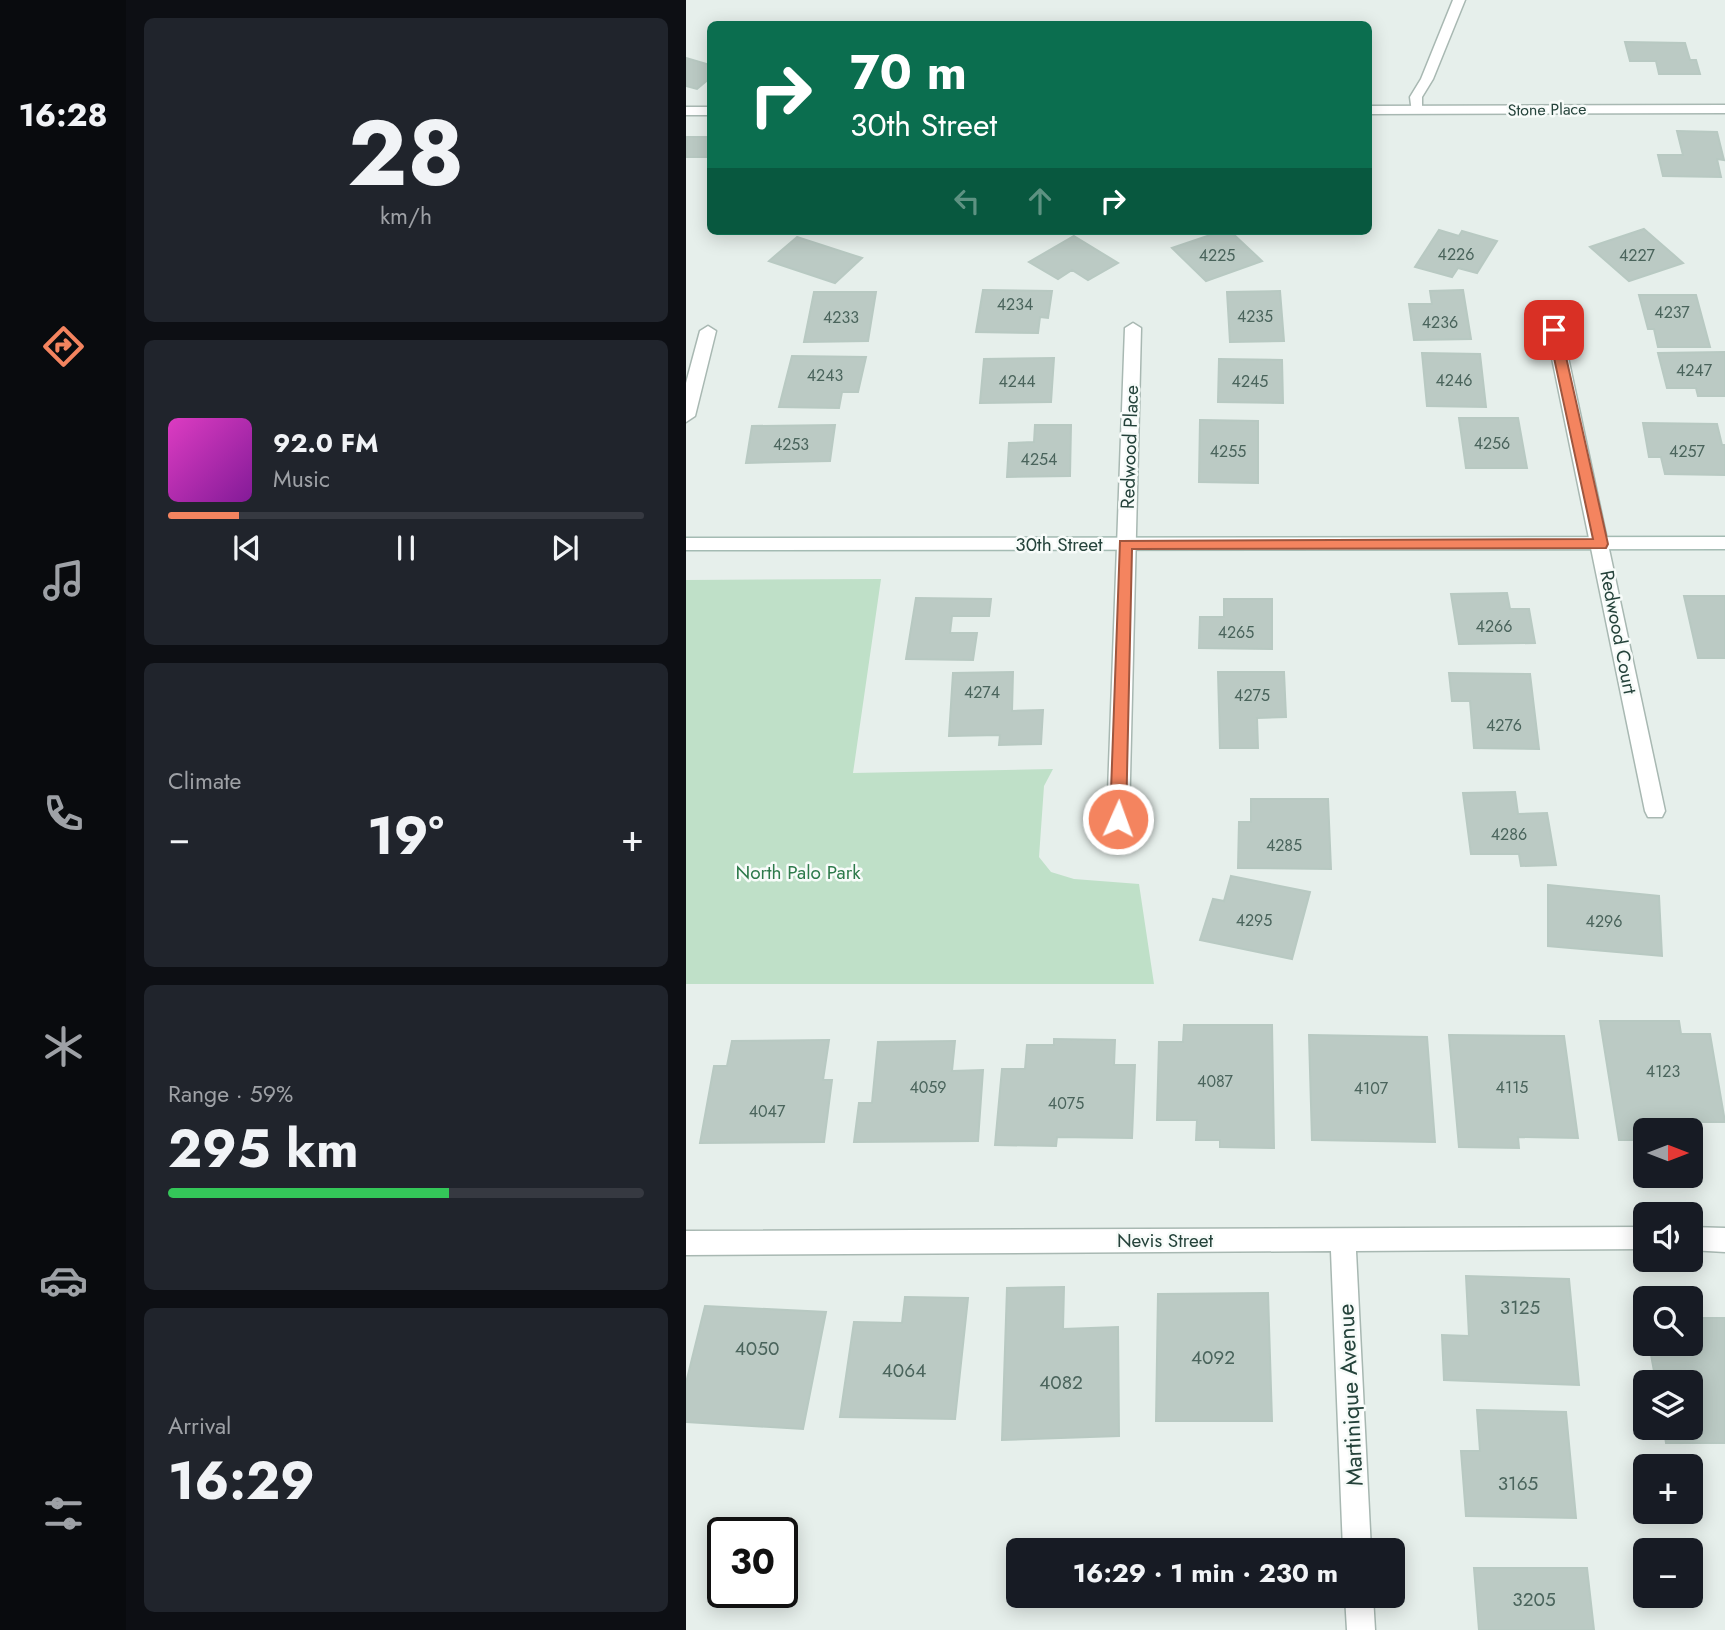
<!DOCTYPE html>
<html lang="en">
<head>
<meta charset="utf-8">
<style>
	body { margin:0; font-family:Jost,sans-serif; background:#20242c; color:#f1f3f6; height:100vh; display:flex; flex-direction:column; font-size:26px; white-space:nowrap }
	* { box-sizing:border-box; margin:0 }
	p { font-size:23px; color:#9ea1a6 }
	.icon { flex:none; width:38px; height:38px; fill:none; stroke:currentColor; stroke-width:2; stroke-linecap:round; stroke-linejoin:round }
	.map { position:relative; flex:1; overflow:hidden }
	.details { display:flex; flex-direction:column; gap:18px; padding:18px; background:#0d0f14; width:560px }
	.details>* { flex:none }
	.banner { position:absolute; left:21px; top:21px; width:665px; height:214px; border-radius:10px; box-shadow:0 4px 18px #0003; background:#0b6e4f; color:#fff; overflow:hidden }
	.needle { width:46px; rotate:90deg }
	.fabs { position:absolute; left:947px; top:1118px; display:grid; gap:14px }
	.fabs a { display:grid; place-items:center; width:70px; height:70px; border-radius:10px; background:#171b24; box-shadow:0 4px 18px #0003; font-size:35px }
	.speed { position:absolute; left:21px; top:1517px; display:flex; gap:14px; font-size:35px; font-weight:700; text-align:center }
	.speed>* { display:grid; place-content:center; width:91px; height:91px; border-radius:50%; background:#171b24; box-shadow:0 4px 18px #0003; line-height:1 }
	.speed .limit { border:4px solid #111; border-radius:10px; background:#fff; color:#111 }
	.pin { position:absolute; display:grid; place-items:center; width:60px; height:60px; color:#fff; margin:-30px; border-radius:14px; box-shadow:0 4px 10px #0006 }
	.me { position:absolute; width:77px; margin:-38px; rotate:2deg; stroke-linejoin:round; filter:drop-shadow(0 0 5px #0008) }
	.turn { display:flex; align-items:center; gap:24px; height:147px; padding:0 28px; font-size:32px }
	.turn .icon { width:91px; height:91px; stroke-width:2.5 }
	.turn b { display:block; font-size:49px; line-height:60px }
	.lanes { display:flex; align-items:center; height:66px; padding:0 28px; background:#0003; justify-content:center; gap:35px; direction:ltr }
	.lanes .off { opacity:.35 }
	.big { font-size:52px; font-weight:700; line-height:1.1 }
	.details .card { flex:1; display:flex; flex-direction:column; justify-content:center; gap:10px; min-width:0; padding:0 24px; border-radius:10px; background:#20242c }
	.details .dial { align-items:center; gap:0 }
	.dial b { font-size:91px; line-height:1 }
	.song { display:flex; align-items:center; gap:21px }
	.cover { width:84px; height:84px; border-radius:10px; background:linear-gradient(135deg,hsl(310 70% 55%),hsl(290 70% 35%)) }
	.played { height:7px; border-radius:4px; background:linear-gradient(90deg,#f4845f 15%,#363941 15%) }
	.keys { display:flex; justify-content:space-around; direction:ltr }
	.heat { display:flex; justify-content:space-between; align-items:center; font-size:38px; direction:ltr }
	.charge { height:10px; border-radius:5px; background:linear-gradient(90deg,#34c759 59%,#363941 0) }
	.trip { position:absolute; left:320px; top:1538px; width:399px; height:70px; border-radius:10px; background:#171b24; box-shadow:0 4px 18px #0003; font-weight:700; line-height:70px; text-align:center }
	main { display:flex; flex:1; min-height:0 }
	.dock { display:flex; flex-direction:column; width:126px; justify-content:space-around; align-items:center; background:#090b0e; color:#9ea1a6 }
	.dock .icon { width:49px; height:49px }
	.dock .on { color:#f4845f }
	.dock b { font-size:32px; color:#f1f3f6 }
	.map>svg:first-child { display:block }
	.green { fill:#bfe0c8 }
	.building { fill:#bbcac4; stroke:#b8c9c2; stroke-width:2 }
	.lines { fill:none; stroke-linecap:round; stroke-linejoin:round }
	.lane-casing { stroke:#a8b8b2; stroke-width:3 }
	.street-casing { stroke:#a8b8b2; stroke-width:3 }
	.secondary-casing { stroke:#a4bbb3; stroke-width:3 }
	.lane { fill:#fff; fill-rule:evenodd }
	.street { fill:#fff; fill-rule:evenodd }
	.secondary { fill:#fff; fill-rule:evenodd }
	.route { fill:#f4845f; stroke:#9f563e; stroke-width:2 }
	.labels { text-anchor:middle; stroke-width:5; stroke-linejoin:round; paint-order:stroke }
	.far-street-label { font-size:16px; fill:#24423a; stroke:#f7fbf9 }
	.number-label { font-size:16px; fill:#4a645c }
	.street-label { font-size:19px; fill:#24423a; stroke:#f7fbf9 }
	.park-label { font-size:19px; fill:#2d7a4b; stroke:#f7fbf9 }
	.near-number-label { font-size:19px; fill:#4a645c }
	.near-street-label { font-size:23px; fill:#24423a; stroke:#f7fbf9 }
</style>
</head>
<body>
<main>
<nav class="dock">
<b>16:28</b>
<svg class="icon on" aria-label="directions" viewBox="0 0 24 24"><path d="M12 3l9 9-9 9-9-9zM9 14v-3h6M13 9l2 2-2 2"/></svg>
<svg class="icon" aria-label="music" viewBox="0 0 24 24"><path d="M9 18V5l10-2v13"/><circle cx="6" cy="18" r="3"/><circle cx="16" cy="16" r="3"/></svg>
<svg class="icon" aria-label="phone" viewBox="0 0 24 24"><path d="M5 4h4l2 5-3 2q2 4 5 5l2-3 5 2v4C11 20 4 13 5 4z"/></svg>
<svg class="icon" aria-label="climate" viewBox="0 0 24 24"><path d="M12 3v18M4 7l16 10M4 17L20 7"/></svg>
<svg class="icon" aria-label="car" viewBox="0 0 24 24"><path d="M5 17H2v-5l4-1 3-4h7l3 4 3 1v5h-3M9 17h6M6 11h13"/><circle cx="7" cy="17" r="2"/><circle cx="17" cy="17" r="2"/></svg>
<svg class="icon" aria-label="filters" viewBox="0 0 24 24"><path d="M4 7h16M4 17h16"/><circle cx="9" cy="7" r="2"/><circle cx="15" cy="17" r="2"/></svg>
</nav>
<section class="details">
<div class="card dial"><b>28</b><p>km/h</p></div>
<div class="card">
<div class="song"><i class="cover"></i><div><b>92.0 FM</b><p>Music</p></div></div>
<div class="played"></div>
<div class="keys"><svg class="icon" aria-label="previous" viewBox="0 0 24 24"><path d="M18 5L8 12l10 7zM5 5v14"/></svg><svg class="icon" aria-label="pause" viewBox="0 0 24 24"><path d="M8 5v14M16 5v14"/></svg><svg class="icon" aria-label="next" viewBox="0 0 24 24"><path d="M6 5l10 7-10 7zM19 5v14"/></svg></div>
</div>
<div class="card"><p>Climate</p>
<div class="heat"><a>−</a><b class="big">19°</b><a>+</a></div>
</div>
<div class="card"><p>Range · 59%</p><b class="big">295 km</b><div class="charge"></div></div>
<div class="card"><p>Arrival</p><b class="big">16:29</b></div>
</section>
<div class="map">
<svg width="1039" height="1630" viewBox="0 0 1039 1630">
	<rect width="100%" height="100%" fill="#e6efeb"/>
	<path class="green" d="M195,579L167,773L367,769L358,786L353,857L365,872L388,879L453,884L468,984H0V580Z"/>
	<path class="building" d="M939,42L999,43L1004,60H1010L1014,74H973L970,61H944Z
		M0,58L24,65V78L11,89L0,86Z
		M991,131L1031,132L1038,160L1031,159L1035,177L977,176L972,155H997Z
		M1,137H24V157H0Z
		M958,229L997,263L943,281L904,247Z
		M753,230L773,236L776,231L811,241L791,273L772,268L766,277L729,267Z
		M536,231H544L576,261L520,281L486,248Z
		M388,236L432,263L402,280L386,270L372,279L343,262Z
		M111,237L176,258L149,283L83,261Z
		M297,290L366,291L362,318L354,317L352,333L290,332Z
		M777,290L785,339L728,340L723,304H746L744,291Z
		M594,291L598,341L544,342L541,292Z
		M128,292H190L182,341L118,342Z
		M953,295H1010L1024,347H972L968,329H962Z
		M1039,352V396H1012L1010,388H981L972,353Z
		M736,353L794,354L800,407L741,406Z
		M106,356L180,357L172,392H156L153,408L93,407Z
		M368,358L365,402L294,403L298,359Z
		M533,359L596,360L597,403L532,402Z
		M773,418H832L841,468H780Z
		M514,420L572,421V483L513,482Z
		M957,423L1031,424L1036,445H1039V475L979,474L975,457H963Z
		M149,425L144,461L60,463L66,426Z
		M349,425H385L384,476L321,477L323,443L348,442Z
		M821,593L824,609H843L849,643L773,644L765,594Z
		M998,596H1039V658H1012Z
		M230,598L305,599L303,616H266L264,633H291L287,660L220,659Z
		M538,599H586V649L513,648L514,617H538Z
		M327,672L326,711L357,710L355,744L313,745L314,735L263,736L267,673Z
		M532,672H598L600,717L571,718L572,748H534Z
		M763,673L844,674L853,749L788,748L784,701H766Z
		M829,792L832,814L861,813L870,865L835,866L833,854H785L777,793Z
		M565,799H642L645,869L552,868L553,822H565Z
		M545,876L624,892L606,959L514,940L527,899L538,901Z
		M862,885L973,896L976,956L862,946Z
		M914,1021H993L995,1034H1024L1039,1122H1001L1002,1130H959V1140H933Z
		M498,1025H586L588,1148L534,1147V1140H510L511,1120H471L473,1042H497Z
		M623,1035L741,1037L749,1142L626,1140Z
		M763,1035L878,1036L892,1138L832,1137L833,1148L773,1147Z
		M368,1039L429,1040L428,1065H449L446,1138L371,1137L370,1146L309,1145L316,1069H339L341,1045H368Z
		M143,1040L137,1080H146L138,1142L14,1143L28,1066H41L46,1041Z
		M269,1041L266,1071L297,1070L292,1141L168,1142L173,1103H186L192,1042Z
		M780,1276L883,1279L893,1385L758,1380L756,1335L783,1336Z
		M378,1287L377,1329L432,1327L433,1436L316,1440L321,1288Z
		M582,1293L586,1421H470L472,1294Z
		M219,1297L282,1298L269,1419L154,1417L168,1322L216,1323Z
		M19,1306L140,1312L117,1429L0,1422V1383Z
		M1004,1318H1039V1443H980L978,1428H1004V1382H970L963,1344H1004Z
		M791,1410L880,1412L890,1518L780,1516L775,1451H794Z
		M788,1568H901L908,1630H793Z"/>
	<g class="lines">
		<g class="lane-casing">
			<path id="lane" d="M767,0H779L747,79L736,97V110L726,113L724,97L735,79Z"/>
		</g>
		<g class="street-casing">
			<path id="street" d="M1039,105V113L682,114V106Z
				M0,107H24V115H0Z
				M447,323L455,328L443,819L439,825H425L421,819L439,328Z
				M868,324L876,329L979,811L976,817H962L959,811L860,329Z
				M22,326L30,331L9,416L0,422V383L14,331Z
				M959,1227V1249L670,1251L685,1550H657L645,1251L0,1255V1231Z
				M1004,1227L1039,1228V1252L1004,1250Z
				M659,1596H687L689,1630H661Z"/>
		</g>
		<g class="secondary-casing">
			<path id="secondary" d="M1039,537V549L0,550V538Z"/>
		</g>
		<use href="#lane" class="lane"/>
		<use href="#street" class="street"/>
		<use href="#secondary" class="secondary"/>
	</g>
	<path class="route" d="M868,326L874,330L922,544L920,548L446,549L440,819L432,825L426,823L424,819L434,541L907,539L862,330Z"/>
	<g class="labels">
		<g class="far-street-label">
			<text transform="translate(861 109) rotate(-1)" y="6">Stone Place</text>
		</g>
		<g class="number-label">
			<text x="770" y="260">4226</text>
			<text x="531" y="261">4225</text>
			<text x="951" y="261">4227</text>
			<text x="329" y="310">4234</text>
			<text x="986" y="318">4237</text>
			<text x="569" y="322">4235</text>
			<text x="155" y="323">4233</text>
			<text x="754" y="328">4236</text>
			<text x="1008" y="376">4247</text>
			<text x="139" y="381">4243</text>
			<text x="768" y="386">4246</text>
			<text x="331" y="387">4244</text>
			<text x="564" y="387">4245</text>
			<text x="806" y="449">4256</text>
			<text x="105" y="450">4253</text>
			<text x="542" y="457">4255</text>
			<text x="1001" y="457">4257</text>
			<text x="353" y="465">4254</text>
			<text x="808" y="632">4266</text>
			<text x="550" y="638">4265</text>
			<text x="296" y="698">4274</text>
			<text x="566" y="701">4275</text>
			<text x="818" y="731">4276</text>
			<text x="823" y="840">4286</text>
			<text x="598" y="851">4285</text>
			<text x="568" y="926">4295</text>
			<text x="918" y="927">4296</text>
			<text x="977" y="1077">4123</text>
			<text x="529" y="1087">4087</text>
			<text x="242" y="1093">4059</text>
			<text x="826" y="1093">4115</text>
			<text x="685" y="1094">4107</text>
			<text x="380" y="1109">4075</text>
			<text x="81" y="1117">4047</text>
		</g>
		<g class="street-label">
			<text transform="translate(443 447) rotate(-88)" y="7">Redwood Place</text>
			<text x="373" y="551">30th Street</text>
			<text transform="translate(933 632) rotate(79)" y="7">Redwood Court</text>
			<text x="479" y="1247">Nevis Street</text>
		</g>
		<g class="park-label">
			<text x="112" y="879">North Palo Park</text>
		</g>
		<g class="near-number-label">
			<text x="834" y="1314">3125</text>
			<text x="71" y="1355">4050</text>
			<text x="527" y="1364">4092</text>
			<text x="218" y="1377">4064</text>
			<text x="375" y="1389">4082</text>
			<text x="832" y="1490">3165</text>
			<text x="848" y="1606">3205</text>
		</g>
		<g class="near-street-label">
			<text transform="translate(664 1395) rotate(-93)" y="8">Martinique Avenue</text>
		</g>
	</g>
</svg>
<div class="fabs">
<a><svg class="needle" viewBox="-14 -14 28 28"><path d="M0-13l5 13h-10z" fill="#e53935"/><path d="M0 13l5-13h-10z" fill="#9ea1a6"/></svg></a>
<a><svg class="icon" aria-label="sound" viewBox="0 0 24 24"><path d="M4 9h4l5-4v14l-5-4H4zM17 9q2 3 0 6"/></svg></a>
<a><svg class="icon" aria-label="search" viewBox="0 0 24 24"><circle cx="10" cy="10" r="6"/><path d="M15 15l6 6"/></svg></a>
<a><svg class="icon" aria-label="layers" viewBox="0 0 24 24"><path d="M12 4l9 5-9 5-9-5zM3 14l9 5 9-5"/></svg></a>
<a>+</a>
<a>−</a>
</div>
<div class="speed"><div class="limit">30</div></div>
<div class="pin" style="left:868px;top:330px;background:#d93025"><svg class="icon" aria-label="arrive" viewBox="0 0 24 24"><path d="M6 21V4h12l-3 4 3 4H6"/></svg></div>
<svg class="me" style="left:432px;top:819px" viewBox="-20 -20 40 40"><circle r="17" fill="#f4845f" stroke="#fff" stroke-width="3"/><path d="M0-11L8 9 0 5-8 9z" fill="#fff"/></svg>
<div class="trip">16:29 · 1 min · 230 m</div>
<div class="banner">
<div class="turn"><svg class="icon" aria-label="right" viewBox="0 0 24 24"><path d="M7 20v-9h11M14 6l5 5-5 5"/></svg><div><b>70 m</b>30th Street</div></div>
<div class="lanes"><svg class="icon off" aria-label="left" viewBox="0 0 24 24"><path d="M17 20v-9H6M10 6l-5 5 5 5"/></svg><svg class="icon off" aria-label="ahead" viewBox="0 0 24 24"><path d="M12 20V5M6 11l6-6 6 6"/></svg><svg class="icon" aria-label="right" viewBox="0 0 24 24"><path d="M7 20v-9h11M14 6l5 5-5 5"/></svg></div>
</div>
</div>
</main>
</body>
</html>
